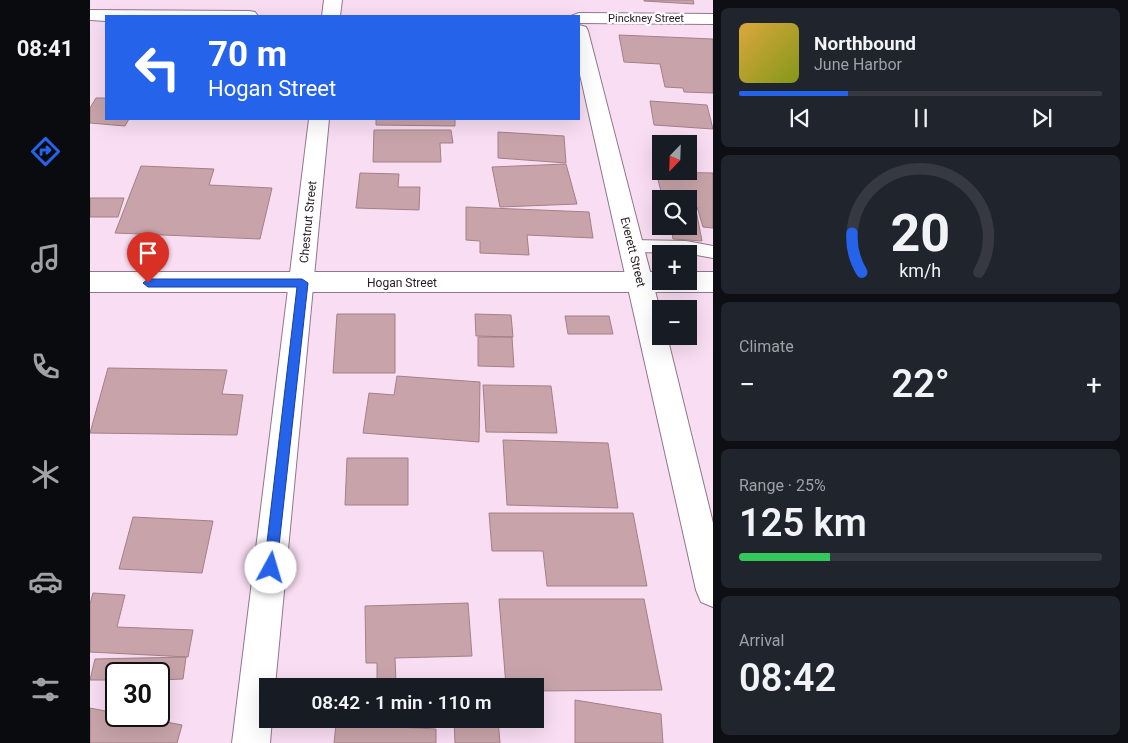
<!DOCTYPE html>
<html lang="en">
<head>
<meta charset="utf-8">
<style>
	body { margin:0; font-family:Roboto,sans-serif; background:#20242c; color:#f1f3f6; height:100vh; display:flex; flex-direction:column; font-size:19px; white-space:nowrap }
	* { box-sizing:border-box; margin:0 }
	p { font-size:16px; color:#9ea1a6 }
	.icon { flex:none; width:28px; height:28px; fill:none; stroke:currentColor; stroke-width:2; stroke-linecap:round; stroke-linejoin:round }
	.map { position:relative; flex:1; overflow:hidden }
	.drawer { display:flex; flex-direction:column; gap:8px; padding:8px; background:#0d0f14; width:415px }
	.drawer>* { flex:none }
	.top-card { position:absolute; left:15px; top:15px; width:475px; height:105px; border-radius:0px; box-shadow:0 5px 20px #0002; background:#2563eb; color:#fff; overflow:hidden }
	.needle { width:32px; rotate:203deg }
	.buttons { position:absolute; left:562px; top:135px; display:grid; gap:10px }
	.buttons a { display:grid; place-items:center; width:45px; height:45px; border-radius:0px; background:#171b24; box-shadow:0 5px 20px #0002; font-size:25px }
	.speed { position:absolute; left:15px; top:662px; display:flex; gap:10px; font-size:25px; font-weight:700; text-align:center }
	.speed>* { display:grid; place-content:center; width:65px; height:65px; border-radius:50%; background:#171b24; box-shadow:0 5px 20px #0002; line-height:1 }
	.speed .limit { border:2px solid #111; border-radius:8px; background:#fff; color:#111 }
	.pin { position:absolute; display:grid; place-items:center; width:42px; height:42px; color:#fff; margin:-51px -21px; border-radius:50% 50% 50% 0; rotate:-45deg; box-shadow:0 0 5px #0007 }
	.pin .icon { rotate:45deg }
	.me { position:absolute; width:55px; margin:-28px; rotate:6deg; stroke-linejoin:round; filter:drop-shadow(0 0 4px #0008) }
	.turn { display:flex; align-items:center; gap:18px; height:105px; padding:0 20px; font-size:22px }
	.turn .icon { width:65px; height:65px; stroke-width:2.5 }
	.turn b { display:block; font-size:35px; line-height:42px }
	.big { font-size:38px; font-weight:600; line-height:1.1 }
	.drawer .tile { flex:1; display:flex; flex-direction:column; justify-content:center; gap:8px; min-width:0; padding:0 18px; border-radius:8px; background:#20242c }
	.drawer .dial { align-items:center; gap:0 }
	.dial svg { height:130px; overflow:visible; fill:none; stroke:#363941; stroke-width:7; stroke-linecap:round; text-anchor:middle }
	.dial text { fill:#f1f3f6; stroke:none }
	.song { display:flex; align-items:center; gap:15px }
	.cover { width:60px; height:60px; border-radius:8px; background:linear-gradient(135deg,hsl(40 70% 55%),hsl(70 70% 35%)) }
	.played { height:5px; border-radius:2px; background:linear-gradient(90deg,#2563eb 30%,#363941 30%) }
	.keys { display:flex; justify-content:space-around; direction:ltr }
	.heat { display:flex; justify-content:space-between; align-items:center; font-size:28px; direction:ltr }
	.charge { height:8px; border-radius:4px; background:linear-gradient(90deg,#34c759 25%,#363941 0) }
	.trip { position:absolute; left:169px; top:678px; width:285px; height:50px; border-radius:0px; background:#171b24; box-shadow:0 5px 20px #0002; font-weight:600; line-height:50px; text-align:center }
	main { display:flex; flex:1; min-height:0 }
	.tab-bar { display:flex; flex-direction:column; width:90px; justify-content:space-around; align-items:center; background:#090b0e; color:#9ea1a6 }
	.tab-bar .icon { width:35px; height:35px }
	.tab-bar .active { color:#2563eb }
	.tab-bar b { font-size:22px; color:#f1f3f6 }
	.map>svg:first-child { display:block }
	.building { fill:#c8a4aa; stroke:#a28086 }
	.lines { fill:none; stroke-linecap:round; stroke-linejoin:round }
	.service-casing { stroke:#91778b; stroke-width:2 }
	.minor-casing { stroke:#91778b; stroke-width:2 }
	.secondary-casing { stroke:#91778b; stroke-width:2 }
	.service { fill:#fff; fill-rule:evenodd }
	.minor { fill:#fff; fill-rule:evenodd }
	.secondary { fill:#fff; fill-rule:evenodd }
	.route { fill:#2563eb; stroke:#184099 }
	.labels { text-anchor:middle; stroke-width:4.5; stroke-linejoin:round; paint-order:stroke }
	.far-street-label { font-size:11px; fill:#2a2028; stroke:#fff }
	.street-label { font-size:12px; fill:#2a2028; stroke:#fff }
</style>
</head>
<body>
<main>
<nav class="tab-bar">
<b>08:41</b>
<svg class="icon active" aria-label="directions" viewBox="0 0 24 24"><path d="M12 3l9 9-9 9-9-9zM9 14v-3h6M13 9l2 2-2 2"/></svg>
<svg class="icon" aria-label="music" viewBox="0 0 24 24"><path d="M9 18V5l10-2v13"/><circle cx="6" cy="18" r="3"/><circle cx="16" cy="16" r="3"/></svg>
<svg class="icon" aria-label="phone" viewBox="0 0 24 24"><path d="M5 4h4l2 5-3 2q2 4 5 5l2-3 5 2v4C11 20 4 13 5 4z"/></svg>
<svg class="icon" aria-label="climate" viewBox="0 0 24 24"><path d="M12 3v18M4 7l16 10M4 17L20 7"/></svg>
<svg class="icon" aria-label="car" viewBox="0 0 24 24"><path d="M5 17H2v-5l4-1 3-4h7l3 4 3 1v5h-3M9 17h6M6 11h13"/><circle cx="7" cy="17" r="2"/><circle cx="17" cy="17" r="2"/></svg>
<svg class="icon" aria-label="filters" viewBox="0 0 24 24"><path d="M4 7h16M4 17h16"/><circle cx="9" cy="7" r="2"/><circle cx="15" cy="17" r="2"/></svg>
</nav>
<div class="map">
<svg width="623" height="743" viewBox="0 0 623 743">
	<rect width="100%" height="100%" fill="#f9ddf3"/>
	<path class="building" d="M554,0H603L604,4L554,1Z
		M529,35L623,39V93L594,92L593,88L575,87L570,64L534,62Z
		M6,98H16V119H39L35,126L0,123V108Z
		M560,101L617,105L623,129L564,125Z
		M286,119H365V126L286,125Z
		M284,130H361L363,143H350L351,162H283Z
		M408,132L474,136L476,163L408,158Z
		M476,164L487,204L410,207L402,167Z
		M51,166L124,169L119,185L182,188L170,239L25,233Z
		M566,172L623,173V228L613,227L607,207H599V199H573Z
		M270,173L309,174L308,187H330L329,210L266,208Z
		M0,198H34L28,217H0Z
		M376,207L499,212L503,238L437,235L439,255L390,253V241L376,240Z
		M599,209L606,210L612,241L583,239L581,226H599Z
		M247,314H305V373H243Z
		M385,314L421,315L423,337L386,336Z
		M475,316H519L523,334H478Z
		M388,337H422L424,367L388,366Z
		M18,368L137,370L132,394L153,395L147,435L0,433Z
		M307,376L390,382L389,442L273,433L279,393L304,395Z
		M393,385L461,386L467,433L396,432Z
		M413,440L518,443L528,508L417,505Z
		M257,458H318V505H255Z
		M399,513H543L557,586H457L453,551H402Z
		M43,517L123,521L112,573L29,569Z
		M3,593L35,595L27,627L103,630L98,657L0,652V604Z
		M409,599H554L572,690L445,691V686H416Z
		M378,603L382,656L305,658L306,684L287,685V663H276L275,606Z
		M96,657L93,679L69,680V674H26V680H0L5,659Z
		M485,700L571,714L573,743H485Z
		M0,708L26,713V716H45L92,725L87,743H0Z
		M364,719H408L410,743H365Z
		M246,724L346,729V743H244Z"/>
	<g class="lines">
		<g class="service-casing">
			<path id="service" d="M542,240L596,241L623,246V258L596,253L542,252L537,250L534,246L537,242Z"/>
		</g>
		<g class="minor-casing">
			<path id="minor" d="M234,0H252L250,16H232Z
				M0,10L159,11L165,12L168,16H16V21L0,20Z
				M489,13L623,14V24L489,23V16H481Z
				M489,25L496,27L498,31L571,314V336H577L623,523V607L611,602L606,590L489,70Z
				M219,119H239L185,686H178V719H182L180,743H142Z"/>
		</g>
		<g class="secondary-casing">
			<path id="secondary" d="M0,272H571V281H599V272H623V292H0Z"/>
		</g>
		<use href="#service" class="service"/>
		<use href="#minor" class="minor"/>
		<use href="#secondary" class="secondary"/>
	</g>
	<path class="route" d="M58,279H212L218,283L186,573L181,575L176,573L174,568L207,287H58L53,283Z"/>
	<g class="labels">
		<g class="far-street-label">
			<text x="556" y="22">Pinckney Street</text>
		</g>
		<g class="street-label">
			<text transform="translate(218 222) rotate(-84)" y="4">Chestnut Street</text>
			<text transform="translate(543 252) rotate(76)" y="4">Everett Street</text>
			<text x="312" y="287">Hogan Street</text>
		</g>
	</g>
</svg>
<div class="buttons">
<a><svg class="needle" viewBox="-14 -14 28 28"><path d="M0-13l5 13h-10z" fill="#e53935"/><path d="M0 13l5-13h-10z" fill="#9ea1a6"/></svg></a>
<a><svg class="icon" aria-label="search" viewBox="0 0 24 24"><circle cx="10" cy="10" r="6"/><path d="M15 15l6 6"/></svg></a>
<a>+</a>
<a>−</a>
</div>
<div class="speed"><div class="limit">30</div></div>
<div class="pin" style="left:58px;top:283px;background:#d93025"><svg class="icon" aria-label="arrive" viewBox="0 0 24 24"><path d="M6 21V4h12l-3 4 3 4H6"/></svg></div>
<svg class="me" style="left:181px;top:568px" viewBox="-20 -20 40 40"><circle r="19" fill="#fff"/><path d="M0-13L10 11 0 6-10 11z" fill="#2563eb"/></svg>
<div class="trip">08:42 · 1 min · 110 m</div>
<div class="top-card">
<div class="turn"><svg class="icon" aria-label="left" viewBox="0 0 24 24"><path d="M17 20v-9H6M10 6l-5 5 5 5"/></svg><div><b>70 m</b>Hogan Street</div></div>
</div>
</div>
<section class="drawer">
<div class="tile">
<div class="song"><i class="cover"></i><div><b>Northbound</b><p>June Harbor</p></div></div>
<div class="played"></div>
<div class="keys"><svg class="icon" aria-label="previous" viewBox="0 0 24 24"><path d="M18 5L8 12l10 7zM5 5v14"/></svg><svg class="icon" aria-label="pause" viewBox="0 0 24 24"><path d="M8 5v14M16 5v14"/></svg><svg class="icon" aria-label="next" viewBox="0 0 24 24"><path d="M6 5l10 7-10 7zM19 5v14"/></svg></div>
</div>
<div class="tile dial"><svg viewBox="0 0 100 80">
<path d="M14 69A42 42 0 1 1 86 69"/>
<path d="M14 69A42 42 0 0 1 8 45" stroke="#2563eb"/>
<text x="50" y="56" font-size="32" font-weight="700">20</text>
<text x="50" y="72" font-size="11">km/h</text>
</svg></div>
<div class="tile"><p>Climate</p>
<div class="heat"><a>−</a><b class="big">22°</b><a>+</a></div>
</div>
<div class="tile"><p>Range · 25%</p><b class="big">125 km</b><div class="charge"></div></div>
<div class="tile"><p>Arrival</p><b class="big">08:42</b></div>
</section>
</main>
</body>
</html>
